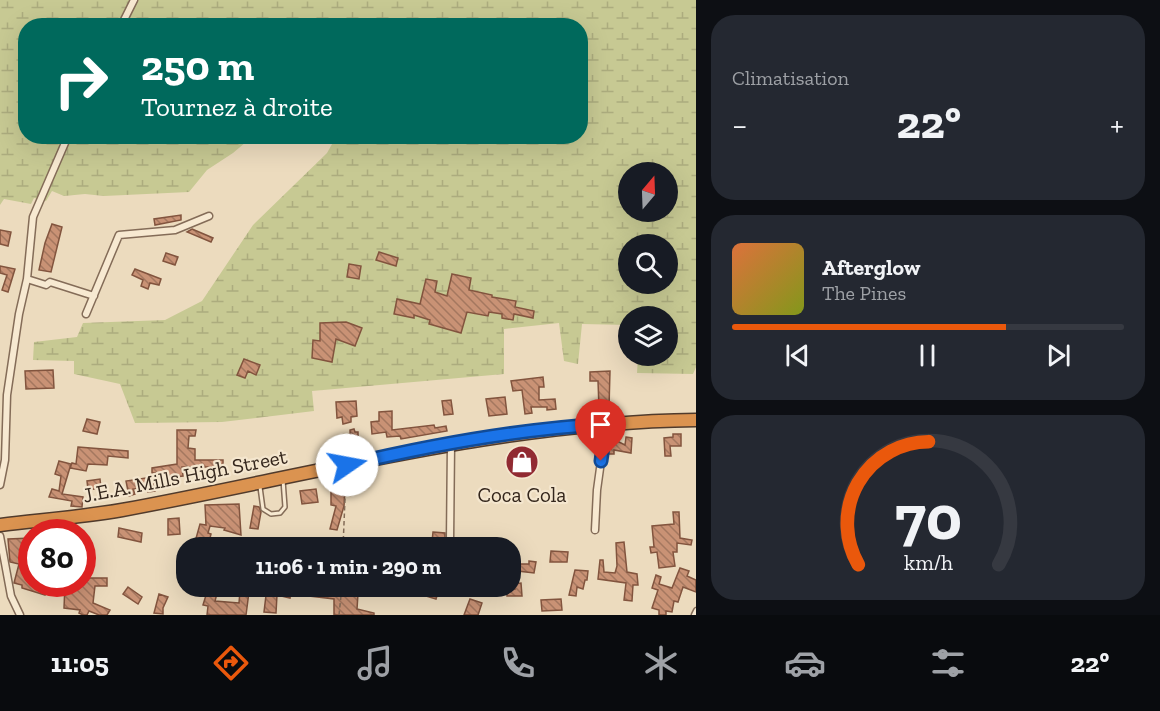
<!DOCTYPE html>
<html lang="fr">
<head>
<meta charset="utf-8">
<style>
	body { margin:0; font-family:"Zilla Slab",serif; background:#242831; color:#f1f3f6; height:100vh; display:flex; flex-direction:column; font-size:22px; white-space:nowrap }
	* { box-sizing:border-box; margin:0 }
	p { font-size:20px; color:#9ea1a6 }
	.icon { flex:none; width:33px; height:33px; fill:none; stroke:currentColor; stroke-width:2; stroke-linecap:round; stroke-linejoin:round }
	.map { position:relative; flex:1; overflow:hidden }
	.sheet { display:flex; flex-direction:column; gap:15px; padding:15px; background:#0d0f14; width:464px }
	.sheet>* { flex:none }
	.top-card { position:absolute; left:18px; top:18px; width:570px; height:126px; border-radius:24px; box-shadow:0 6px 24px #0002; background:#00695c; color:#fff; overflow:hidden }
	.needle { width:39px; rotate:19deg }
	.controls { position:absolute; left:618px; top:162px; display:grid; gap:12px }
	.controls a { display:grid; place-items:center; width:60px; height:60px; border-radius:50%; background:#171b24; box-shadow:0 6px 24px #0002; font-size:30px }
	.speed { position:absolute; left:18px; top:519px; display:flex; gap:12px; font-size:30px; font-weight:700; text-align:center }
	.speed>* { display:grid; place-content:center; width:78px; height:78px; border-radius:50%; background:#171b24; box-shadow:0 6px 24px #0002; line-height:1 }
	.speed .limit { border:9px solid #d22; background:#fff; color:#111 }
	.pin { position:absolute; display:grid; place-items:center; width:51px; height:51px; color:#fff; margin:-62px -26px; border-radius:50% 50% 50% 0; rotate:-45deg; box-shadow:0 0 6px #0007 }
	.pin .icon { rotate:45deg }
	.me { position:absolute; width:66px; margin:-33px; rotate:78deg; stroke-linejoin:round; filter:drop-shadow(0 0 4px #0008) }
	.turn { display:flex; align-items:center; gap:21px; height:126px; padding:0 24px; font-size:27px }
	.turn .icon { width:78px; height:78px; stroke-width:2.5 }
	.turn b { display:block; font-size:42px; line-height:51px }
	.big { font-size:45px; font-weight:800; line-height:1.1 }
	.sheet .tile { flex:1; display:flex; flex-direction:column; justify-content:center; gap:9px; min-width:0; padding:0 21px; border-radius:24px; background:#242831 }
	.sheet .dial { align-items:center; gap:0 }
	.dial svg { height:156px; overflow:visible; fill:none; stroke:#363941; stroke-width:7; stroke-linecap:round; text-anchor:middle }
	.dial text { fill:#f1f3f6; stroke:none }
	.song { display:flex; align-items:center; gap:18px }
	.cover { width:72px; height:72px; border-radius:9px; background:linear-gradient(135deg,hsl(20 70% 55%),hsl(70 70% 35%)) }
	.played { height:6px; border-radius:3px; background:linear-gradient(90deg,#ea580c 70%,#363941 70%) }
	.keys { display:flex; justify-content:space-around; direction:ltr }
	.heat { display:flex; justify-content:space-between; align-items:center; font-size:33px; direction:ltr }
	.trip { position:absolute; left:176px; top:537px; width:345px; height:60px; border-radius:24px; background:#171b24; box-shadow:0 6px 24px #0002; font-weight:800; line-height:60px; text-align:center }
	.tabs { display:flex; height:96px; justify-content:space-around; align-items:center; background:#090b0e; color:#9ea1a6 }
	.tabs .icon { width:42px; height:42px }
	.tabs .active { color:#ea580c }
	.tabs b { font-size:27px; color:#f1f3f6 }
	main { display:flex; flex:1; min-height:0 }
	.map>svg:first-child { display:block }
	.wetland { fill:url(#wetland-marsh); fill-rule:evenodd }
	.building { fill:url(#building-back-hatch); stroke:#82543e; stroke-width:1.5 }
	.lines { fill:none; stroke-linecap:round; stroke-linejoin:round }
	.lane-casing { stroke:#846c58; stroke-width:6 }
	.street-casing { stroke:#846c58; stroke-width:9 }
	.highway-casing { stroke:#513b2c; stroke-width:15 }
	.path { stroke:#846c58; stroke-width:1.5; stroke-dasharray:4.5 3; stroke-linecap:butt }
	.lane { stroke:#f7e9d1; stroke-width:3 }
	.street { stroke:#f7e9d1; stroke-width:6 }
	.highway { stroke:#db9350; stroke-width:12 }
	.route-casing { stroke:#114b97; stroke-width:15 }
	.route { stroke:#1a73e8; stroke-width:10 }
	.labels { text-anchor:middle; stroke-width:4.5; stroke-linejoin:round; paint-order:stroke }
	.street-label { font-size:21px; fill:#34261c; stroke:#f4e6ce }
	.poi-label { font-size:21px; fill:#34261c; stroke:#f4e6ce }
</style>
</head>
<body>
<main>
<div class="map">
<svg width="697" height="615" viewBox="0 0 697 615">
	<defs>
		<pattern id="wetland-marsh" width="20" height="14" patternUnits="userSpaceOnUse" patternTransform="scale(1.5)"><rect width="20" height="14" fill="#c7c993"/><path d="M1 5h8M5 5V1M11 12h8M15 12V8" fill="none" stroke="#acac7e"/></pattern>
		<pattern id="building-back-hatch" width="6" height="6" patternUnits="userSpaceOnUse" patternTransform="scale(1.5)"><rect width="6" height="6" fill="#c99275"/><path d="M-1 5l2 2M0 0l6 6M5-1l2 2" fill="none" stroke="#a4775f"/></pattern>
	</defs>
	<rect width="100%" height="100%" fill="#ecdbbe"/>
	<path class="wetland" d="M0,0H696L697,365L693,374L637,373L638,356H668V316H628V325L582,324L578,364L564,361L559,323L504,329V374L312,391L314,411L222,422L135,423L120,384L74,374V361L33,360L34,342L77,337L83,323L165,320L202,301L253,225L327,153L336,137L580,136V26H26V136L252,137L233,153L207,170L189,192L104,196L85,194L64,196L52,191L46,201L34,198L31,204L4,199L0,205ZM628,172H668V212H628ZM628,244H668V284H628Z"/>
	<path class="building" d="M181,215V220L155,225L154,219Z
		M52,224L62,227L51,272L39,270L45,243Z
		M192,229L213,238L211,242L187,232Z
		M0,230L11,232L8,246L0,244Z
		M379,252L398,258L396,266L376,260Z
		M166,253L178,257L175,265L163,261Z
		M349,264L361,266L359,279L347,277Z
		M0,266L15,269L8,292L2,290L7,275L0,273Z
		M135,269L161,279L159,285L150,283L148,289L141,286L143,280L132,275Z
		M452,274L471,278L469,290L492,295V297L516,301L515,307L534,311L533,318L514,314L513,320L502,318V314L489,312L488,316L467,312L461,333L429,324L430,320L414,315V318L394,314L397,299L420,304L426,279L437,281L435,292L447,296Z
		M346,322L362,328L355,346L336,339L332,362L312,358L313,340L320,341V323Z
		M244,359L260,365L256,375L248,371L245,378L237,375Z
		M53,370L54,388L26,389L25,371Z
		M610,371L609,408H599L598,381H590V372Z
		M543,377L544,387H539V400L555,399L556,409L547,410V407H531L532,413L525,414L522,390L513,391L511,381Z
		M505,397L507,414L489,416L486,399Z
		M451,400L453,414L444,415L442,401Z
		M356,401L357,416L351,417V422L343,424L342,417L337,418L336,402Z
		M392,411V430L434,425L435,428L446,426L447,431L401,439L400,436L387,437L386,432L372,434L371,422L379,421V412Z
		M87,419L100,422L97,434L83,431Z
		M354,429L355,432H358V442H356L357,454L351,455L350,430Z
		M177,430H196L195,436H189L188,448L195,449V460H223V467H182L183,476L175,477V480H166L165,472L152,473V468L177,464Z
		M673,434H681V446H670L671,456H665L664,438L673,437Z
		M626,437L632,438L631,453L614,450V454H607L608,446L615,438V440L625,445Z
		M78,447L128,451V458L108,456L107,465L88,464L86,471L70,468L72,463L76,464Z
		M511,454L531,455L530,472L510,470Z
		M59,461L71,464L62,494L83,497L82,507L71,506L72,501L49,497L52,489L59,491L61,476L55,474Z
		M152,477L155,491L148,492V487L133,489L135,494L129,496L126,481Z
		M100,479L101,488L88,490L87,481Z
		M331,487L345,488L344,506L337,530L330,529L336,506L331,505Z
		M316,489L318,502L302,504L300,491Z
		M239,504L241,535L224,530L225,528L210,526L208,533L211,534L208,546L195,542L200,524L206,525L205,505Z
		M254,506L259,507L261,512L258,529L250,528Z
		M673,512H679L680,538L692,540L691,545L677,543V552H673L675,566L659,568L657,552L651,553L650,547H654L652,526L674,524Z
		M179,518L180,534L168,535V519Z
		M119,528L142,533L141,542L118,537Z
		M433,532L445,533V543L432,542Z
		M31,538L23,563L32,566V584L47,586L45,595L22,588V585L14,583L19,564L10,562L8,539Z
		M624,542L627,572L637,574L638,585H633L632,601L624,600L626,583L598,579L600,560H603L604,572L615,573L617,566L616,543Z
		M551,551L568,552L567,562H550Z
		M529,561L536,562L534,573L518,571L519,564H529Z
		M680,568L689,571L687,576L696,580V592L683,587L678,602L674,601L672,612L666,611V615H659V610L652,608L658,590L652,588L656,575L661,577L659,584L672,588Z
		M575,570L588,571L587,580H585L583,589L577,587L576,596L569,595Z
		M82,578H107V586H95L93,603L110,610L107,615H99L89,611L87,615H83L79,613L80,610L64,608L65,584H82Z
		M521,583L522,596H507V590L515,589L514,584Z
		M213,586H219L215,601L239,603L240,591L249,592L246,615H207L208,606L203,605L207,592L211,593Z
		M301,586H333L332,591L343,595L346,594V586H362L369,589L368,595L358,594L357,609L374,613V615H334V599L301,595Z
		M429,586H440L436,599L426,596Z
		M128,587L142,597L138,604L123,594Z
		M267,587L291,592L290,598L277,595L276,613L264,612Z
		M159,594L168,597L163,608V614L154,613Z
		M470,599L482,603L478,615H464Z
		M561,599L562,610L542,611L541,600Z"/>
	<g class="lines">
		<g class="lane-casing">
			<path id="lane" d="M260,487L263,509L271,514L280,513L285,507L283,480"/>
		</g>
		<g class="street-casing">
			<path id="street" d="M121,26L134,0
				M27,279L46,285L50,282L94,296
				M86,314L119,235L175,230L209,216
				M0,485L5,460L7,395L19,314L27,279L33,217L68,136
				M595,530L597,490L606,425
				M0,536L11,596L20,615
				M450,541L451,444
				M695,615L697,611"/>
		</g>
		<g class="highway-casing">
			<path id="highway" d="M0,525C41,520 82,517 122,510C313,475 501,422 697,420"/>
		</g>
		<path class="path" d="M343,548L346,474
			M339,615L342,586"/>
		<use href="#lane" class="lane"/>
		<use href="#street" class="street"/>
		<use href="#highway" class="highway"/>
	</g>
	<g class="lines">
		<g class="route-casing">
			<path id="route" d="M347,465C431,445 519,429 606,424L601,461"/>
		</g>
		<use href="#route" class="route"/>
	</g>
	<defs>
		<g id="shop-disc" transform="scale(1.725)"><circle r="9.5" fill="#912a32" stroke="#f4e6ce"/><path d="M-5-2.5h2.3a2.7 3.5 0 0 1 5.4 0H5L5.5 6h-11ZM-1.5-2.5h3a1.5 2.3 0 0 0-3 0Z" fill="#fff"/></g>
	</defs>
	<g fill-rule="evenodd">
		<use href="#shop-disc" x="522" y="462"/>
	</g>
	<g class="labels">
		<g class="street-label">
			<text transform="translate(185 476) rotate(-11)" y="7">J.E.A. Mills High Street</text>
		</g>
		<g class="poi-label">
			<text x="522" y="502">Coca Cola</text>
		</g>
	</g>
</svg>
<div class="controls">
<a><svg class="needle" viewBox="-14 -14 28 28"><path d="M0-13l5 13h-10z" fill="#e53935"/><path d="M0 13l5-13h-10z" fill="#9ea1a6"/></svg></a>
<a><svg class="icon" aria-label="search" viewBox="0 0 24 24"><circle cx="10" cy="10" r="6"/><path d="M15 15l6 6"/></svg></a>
<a><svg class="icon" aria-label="layers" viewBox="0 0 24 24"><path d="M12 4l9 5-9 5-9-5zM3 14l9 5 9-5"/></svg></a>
</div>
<div class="speed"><div class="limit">80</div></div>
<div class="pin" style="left:601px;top:461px;background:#d93025"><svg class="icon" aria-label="arrive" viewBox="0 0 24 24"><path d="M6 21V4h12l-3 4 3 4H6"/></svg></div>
<svg class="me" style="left:347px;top:465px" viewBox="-20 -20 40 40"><circle r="19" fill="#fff"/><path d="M0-13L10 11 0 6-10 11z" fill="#1a73e8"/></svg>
<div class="trip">11:06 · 1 min · 290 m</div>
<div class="top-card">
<div class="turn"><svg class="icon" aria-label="right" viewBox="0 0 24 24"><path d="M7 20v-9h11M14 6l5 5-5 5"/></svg><div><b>250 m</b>Tournez à droite</div></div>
</div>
</div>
<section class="sheet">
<div class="tile"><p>Climatisation</p>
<div class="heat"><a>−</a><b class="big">22°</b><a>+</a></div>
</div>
<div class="tile">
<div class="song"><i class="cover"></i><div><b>Afterglow</b><p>The Pines</p></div></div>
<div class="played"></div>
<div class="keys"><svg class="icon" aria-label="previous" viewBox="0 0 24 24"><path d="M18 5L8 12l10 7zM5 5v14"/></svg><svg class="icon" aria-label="pause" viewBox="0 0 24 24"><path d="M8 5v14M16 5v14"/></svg><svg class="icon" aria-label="next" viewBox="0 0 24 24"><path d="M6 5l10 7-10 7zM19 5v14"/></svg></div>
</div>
<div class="tile dial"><svg viewBox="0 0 100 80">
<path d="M14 69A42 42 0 1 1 86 69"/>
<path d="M14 69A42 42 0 0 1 50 6" stroke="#ea580c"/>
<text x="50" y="56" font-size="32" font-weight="700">70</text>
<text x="50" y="72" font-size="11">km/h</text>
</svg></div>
</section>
</main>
<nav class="tabs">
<b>11:05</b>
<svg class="icon active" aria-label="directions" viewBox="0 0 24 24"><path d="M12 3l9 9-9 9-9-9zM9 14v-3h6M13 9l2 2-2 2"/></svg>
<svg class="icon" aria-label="music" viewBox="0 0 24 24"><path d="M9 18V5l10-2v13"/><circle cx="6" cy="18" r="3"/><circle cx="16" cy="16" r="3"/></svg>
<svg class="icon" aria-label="phone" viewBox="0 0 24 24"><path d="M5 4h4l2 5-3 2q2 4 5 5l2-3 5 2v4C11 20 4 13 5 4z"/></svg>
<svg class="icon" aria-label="climate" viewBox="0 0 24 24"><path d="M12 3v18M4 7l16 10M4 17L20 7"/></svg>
<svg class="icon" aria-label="car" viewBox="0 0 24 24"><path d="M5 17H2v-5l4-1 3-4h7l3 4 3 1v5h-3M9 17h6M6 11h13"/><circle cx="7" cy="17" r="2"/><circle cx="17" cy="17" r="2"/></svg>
<svg class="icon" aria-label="filters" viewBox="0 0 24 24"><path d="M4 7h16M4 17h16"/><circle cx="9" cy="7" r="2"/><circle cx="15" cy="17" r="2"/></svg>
<b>22°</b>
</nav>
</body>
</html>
